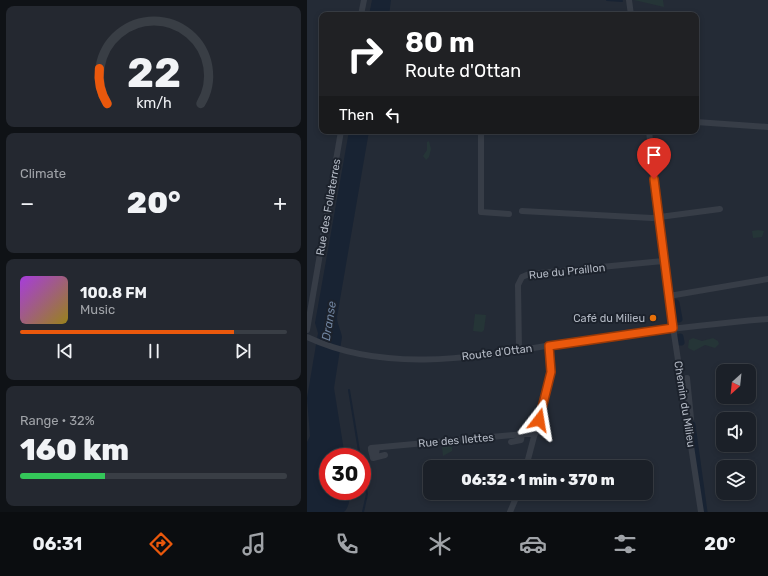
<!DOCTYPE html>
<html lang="en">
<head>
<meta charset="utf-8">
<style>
	body { margin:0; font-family:Rubik,sans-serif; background:#242830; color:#f1f3f6; height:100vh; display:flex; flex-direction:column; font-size:15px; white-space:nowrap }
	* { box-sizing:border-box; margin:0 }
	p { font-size:13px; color:#a0a3a8 }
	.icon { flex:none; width:22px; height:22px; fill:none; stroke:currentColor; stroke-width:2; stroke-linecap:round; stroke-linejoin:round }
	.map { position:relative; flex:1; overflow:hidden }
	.side { display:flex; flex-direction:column; gap:6px; padding:6px; background:#0f1216; width:307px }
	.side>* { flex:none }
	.banner { position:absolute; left:12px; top:12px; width:380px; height:122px; border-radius:8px; box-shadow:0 2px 6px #0003,0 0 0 1px #393e45; background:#202124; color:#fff; overflow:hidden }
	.needle { width:26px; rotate:207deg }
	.controls { position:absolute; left:409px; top:364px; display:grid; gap:8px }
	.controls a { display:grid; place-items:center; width:40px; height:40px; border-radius:8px; background:#1b2028; box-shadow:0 2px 6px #0003,0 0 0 1px #393e45; font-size:20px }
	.speed { position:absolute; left:12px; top:448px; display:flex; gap:8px; font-size:20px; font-weight:700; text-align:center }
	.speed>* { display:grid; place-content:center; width:52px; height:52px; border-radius:50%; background:#1b2028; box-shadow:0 2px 6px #0003,0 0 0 1px #393e45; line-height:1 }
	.speed .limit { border:6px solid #d22; background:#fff; color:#111 }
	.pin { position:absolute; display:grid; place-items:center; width:34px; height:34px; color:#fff; margin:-41px -17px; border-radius:50% 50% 50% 0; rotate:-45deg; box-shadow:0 0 4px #0007 }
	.pin .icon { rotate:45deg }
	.me { position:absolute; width:44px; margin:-22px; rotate:14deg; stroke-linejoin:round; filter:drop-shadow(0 0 3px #0008) }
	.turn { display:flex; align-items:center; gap:14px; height:84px; padding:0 20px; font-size:18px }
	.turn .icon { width:52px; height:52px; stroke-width:2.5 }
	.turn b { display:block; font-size:28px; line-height:34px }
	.then { display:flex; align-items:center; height:38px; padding:0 20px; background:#0003; gap:8px; font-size:15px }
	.big { font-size:30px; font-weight:800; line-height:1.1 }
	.side .tile { flex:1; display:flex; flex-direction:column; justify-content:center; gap:6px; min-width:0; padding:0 14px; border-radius:8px; background:#242830 }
	.side .dial { align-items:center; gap:0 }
	.dial svg { height:104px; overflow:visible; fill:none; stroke:#393e45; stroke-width:7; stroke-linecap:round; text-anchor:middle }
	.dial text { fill:#f1f3f6; stroke:none }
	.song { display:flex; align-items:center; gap:12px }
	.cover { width:48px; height:48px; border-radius:6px; background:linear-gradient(135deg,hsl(280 70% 55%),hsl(50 70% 35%)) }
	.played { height:4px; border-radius:2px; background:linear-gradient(90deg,#ea580c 80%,#393e45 80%) }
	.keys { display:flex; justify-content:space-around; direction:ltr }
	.heat { display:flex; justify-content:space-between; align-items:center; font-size:22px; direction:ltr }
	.charge { height:6px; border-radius:3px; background:linear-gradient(90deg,#34c759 32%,#393e45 0) }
	.trip { position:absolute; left:116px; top:460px; width:230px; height:40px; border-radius:8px; background:#1b2028; box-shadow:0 2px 6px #0003,0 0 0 1px #393e45; font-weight:800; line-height:40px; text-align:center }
	.tabs { display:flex; height:64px; justify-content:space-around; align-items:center; background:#0b0d10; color:#a0a3a8 }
	.tabs .icon { width:28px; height:28px }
	.tabs .current { color:#ea580c }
	.tabs b { font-size:18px; color:#f1f3f6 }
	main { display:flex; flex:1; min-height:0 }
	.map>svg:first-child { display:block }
	.green { fill:#253537 }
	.water { fill:#182333 }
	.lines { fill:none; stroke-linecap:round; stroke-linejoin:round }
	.stream { stroke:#182333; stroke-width:2 }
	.canal { stroke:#182333; stroke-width:7 }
	.minor { stroke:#373d47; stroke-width:6 }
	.route-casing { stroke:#983908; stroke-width:10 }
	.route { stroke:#ea580c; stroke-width:7 }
	.food-dot { fill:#e8710a; stroke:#1c222c; stroke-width:1.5 }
	.labels { text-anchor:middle; stroke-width:4; stroke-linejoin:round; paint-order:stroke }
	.street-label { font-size:11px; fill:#b2b8c3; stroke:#1c222c }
	.poi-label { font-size:11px; fill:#b2b8c3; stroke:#1c222c; text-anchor:end }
	.water-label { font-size:12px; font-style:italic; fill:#6f839e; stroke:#1c222c }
</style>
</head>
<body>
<main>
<section class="side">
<div class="tile dial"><svg viewBox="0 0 100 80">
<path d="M14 69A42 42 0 1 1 86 69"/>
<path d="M14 69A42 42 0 0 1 8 42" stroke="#ea580c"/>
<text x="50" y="56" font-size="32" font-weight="700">22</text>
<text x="50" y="72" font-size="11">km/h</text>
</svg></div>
<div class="tile"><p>Climate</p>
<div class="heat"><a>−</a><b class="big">20°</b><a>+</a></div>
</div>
<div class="tile">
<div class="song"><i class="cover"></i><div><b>100.8 FM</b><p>Music</p></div></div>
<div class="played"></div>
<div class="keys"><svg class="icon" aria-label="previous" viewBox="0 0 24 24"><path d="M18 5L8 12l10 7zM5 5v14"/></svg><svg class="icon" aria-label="pause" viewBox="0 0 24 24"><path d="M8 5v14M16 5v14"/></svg><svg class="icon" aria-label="next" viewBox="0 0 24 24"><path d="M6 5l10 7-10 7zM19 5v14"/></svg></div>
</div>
<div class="tile"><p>Range · 32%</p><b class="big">160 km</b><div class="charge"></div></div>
</section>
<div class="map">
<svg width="461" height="512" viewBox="0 0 461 512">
	<rect width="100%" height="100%" fill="#242b36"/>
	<path class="green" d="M327,0H356L357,7Z
		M122,141L124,149L122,157L119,160L116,156L120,150V142Z
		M451,230L457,231L455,237L446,238L445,231Z
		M168,314L179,315L177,330L175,332L166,331Z
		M386,338L395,341L406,338L411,341L412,344L408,348L398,345L387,351L381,348L382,340Z
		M145,446V451L136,456L135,447Z"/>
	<path class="water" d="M65,0H84L82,15H62Z
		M42,131H62L30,317C30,324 34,330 35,337L27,388L38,457H21V491H43C43,498 42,508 37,512H0V442L3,436L0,398L11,333L8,323Z"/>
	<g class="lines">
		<path class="stream" d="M300,0L315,1
			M42,390L53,457
			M55,467L60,494L56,512"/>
		<path class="canal" d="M369,303L372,319
			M373,337L374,342
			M385,425L397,512"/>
		<path class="minor" d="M322,0L324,15
			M54,15L57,0
			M389,122L461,127
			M174,131V212L202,214
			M342,131L356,261L394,512
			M215,211L345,218L413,209
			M362,296L461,279
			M0,330L34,131
			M0,337C87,378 187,353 277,340C339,332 399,324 461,319
			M212,350L211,285L215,277L222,274L356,261
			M380,378L384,418
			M204,442L214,440L215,434
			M70,448L69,454L64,448L217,434H228
			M64,450L66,458L78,455
			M219,467L244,372L242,346
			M203,512L211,493"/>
	</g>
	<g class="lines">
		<g class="route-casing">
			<path id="route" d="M232,420L244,372L242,346L366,328L347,179"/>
		</g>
		<use href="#route" class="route"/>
	</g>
	<circle class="food-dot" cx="346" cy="318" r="4"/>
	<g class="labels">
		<g class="street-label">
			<text transform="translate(21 207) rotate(-80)" y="4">Rue des Follaterres</text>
			<text transform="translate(260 271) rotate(-6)" y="4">Rue du Praillon</text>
			<text transform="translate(190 352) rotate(-7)" y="4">Route d'Ottan</text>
			<text transform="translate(378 404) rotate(81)" y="4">Chemin du Milieu</text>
			<text transform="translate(149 440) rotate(-5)" y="4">Rue des Ilettes</text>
		</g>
		<g class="poi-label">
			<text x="338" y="322">Café du Milieu</text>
		</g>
		<g class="water-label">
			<text transform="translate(22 321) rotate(-81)" y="4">Dranse</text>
		</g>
	</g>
</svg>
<div class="controls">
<a><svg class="needle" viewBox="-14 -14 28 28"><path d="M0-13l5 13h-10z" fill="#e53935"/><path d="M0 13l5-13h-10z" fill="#a0a3a8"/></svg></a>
<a><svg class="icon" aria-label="sound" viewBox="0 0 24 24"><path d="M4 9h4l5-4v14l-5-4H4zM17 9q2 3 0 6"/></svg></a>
<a><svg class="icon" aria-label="layers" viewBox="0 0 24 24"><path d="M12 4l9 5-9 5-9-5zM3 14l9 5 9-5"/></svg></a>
</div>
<div class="speed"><div class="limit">30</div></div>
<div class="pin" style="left:347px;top:179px;background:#d93025"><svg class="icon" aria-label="arrive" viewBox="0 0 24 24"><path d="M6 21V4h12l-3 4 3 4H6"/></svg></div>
<svg class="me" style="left:232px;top:420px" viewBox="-20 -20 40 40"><path d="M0-17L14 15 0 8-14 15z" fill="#ea580c" stroke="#fff" stroke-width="4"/></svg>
<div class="trip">06:32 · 1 min · 370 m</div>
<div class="banner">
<div class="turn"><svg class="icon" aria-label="right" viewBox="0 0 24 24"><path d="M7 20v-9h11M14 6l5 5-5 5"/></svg><div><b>80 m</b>Route d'Ottan</div></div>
<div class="then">Then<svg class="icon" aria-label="left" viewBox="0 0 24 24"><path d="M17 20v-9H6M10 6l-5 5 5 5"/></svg></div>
</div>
</div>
</main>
<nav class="tabs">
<b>06:31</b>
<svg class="icon current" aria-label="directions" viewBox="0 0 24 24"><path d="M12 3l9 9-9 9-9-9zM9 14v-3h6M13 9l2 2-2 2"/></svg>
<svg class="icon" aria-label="music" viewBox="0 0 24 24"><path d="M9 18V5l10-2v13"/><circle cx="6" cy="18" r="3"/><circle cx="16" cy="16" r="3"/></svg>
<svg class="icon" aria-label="phone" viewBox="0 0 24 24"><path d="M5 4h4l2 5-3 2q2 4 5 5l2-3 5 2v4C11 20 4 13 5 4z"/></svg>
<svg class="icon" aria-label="climate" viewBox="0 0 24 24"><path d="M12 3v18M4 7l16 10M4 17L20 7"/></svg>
<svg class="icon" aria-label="car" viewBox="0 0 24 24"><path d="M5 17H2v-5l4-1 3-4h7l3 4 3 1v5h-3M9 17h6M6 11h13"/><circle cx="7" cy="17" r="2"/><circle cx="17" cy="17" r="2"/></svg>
<svg class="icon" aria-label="filters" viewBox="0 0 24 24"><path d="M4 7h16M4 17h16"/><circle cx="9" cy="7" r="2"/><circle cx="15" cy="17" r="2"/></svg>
<b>20°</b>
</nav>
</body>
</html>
